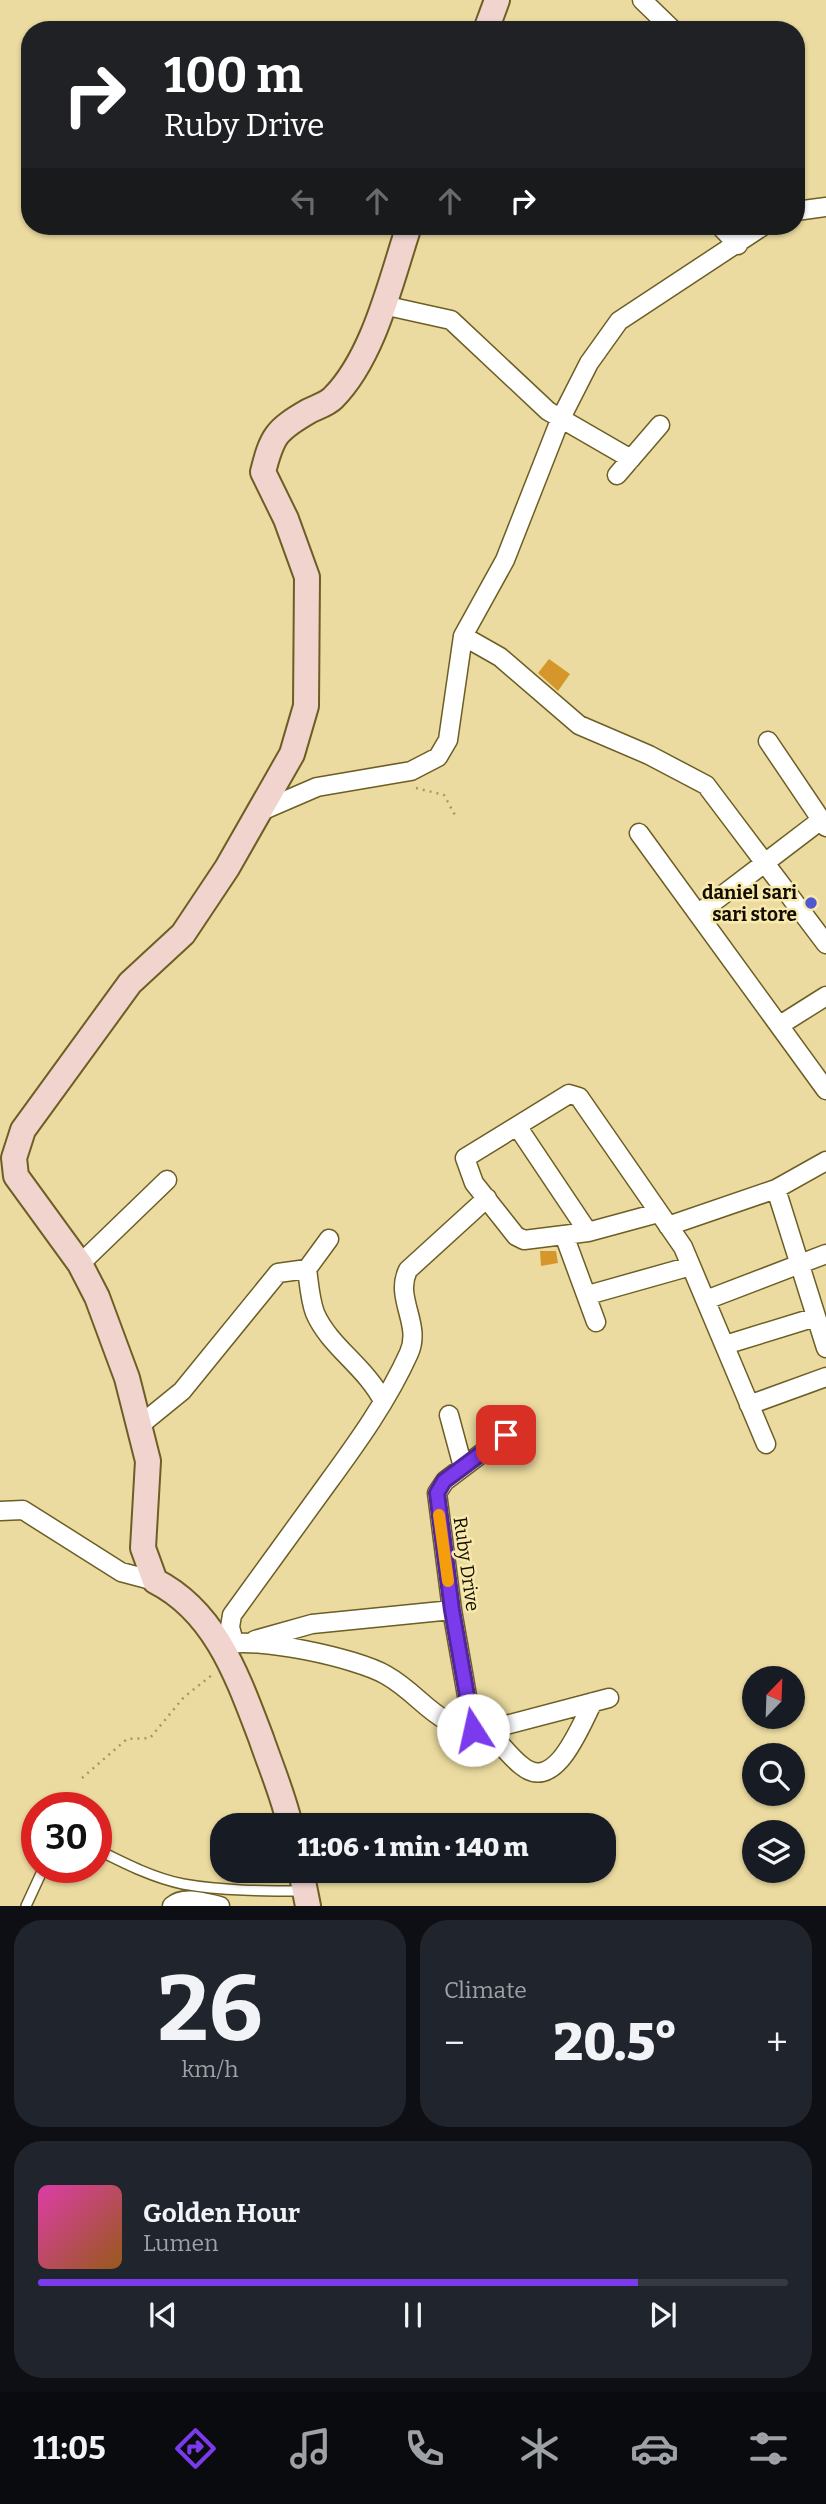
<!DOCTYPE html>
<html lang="en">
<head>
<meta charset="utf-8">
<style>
	body { margin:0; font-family:Bitter,serif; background:#20242c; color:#f1f3f6; height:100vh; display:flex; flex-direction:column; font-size:26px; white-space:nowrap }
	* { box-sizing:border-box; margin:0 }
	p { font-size:23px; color:#9ea1a6 }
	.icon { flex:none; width:38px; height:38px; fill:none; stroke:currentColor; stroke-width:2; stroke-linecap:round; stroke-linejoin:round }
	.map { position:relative; height:1906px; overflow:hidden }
	.details { display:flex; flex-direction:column; gap:14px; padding:14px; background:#0d0f14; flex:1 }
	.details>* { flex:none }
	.top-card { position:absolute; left:21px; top:21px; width:784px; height:214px; border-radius:28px; box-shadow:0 2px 5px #0004; background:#202124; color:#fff; overflow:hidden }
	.needle { width:46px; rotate:23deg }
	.buttons { position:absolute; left:742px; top:1666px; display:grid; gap:14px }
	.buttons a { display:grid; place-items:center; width:63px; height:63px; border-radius:50%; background:#171b24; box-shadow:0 2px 5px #0004; font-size:35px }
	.speed { position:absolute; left:21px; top:1792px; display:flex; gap:14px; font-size:35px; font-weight:700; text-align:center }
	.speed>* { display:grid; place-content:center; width:91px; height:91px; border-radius:50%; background:#171b24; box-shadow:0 2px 5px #0004; line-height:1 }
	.speed .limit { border:10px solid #d22; background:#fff; color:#111 }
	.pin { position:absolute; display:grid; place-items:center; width:60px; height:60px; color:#fff; margin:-30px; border-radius:14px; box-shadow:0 4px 10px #0006 }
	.me { position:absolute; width:77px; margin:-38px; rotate:350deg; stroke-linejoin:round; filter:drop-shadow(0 0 5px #0008) }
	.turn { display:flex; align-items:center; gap:24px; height:147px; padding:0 28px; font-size:32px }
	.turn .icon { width:91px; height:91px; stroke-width:2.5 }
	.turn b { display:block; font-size:49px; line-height:60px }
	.lanes { display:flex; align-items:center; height:66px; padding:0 28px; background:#0003; justify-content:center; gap:35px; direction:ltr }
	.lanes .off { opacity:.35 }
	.big { font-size:52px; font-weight:800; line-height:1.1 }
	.details .card { flex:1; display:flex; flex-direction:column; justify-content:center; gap:10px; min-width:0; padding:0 24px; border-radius:28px; background:#20242c }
	.details .dial { align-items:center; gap:0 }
	.dial b { font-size:91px; line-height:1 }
	.song { display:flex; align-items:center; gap:21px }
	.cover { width:84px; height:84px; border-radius:10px; background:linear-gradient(135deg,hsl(320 70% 55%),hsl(30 70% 35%)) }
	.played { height:7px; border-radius:4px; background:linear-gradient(90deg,#7c3aed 80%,#363941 80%) }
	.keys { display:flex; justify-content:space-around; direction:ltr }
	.heat { display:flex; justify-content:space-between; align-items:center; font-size:38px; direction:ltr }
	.details .tiles { flex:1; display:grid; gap:14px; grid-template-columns:1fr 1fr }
	.card:last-child { grid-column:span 2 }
	.trip { position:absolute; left:210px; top:1813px; width:406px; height:70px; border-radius:28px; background:#171b24; box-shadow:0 2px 5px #0004; font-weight:800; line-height:70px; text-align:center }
	.dock { display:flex; height:112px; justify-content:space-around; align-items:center; background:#090b0e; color:#9ea1a6 }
	.dock .icon { width:49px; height:49px }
	.dock .selected { color:#7c3aed }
	.dock b { font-size:32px; color:#f1f3f6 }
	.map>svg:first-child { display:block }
	.building { fill:#d5972c }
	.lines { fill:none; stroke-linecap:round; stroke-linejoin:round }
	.lane-casing { stroke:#6c5e24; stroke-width:12 }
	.street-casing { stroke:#6c5e24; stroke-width:21 }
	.secondary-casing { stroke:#6c5e24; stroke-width:28 }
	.path { stroke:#a3966b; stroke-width:2.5; stroke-dasharray:2 5; stroke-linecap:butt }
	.lane { stroke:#fff; stroke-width:9 }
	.street { stroke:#fff; stroke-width:18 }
	.secondary { stroke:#f0d4cd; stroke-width:24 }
	.route-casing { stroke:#51269a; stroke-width:18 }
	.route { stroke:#7c3aed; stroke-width:12 }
	.slow { stroke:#f59e0b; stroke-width:12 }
	.poi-dot { fill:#5259d0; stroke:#f8e9ac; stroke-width:2.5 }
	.labels { text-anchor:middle; stroke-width:5; stroke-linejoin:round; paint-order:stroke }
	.poi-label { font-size:19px; font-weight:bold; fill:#120d00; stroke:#f8e9ac; text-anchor:end }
	.street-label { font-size:19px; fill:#120d00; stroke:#f8e9ac }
</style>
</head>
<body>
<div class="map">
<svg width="826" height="1906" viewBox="0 0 826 1906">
	<rect width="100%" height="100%" fill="#ebdba0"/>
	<path class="building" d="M549,659L570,674L558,691L538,673Z
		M540,1251H556L558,1263L541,1266Z"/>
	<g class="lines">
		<g class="lane-casing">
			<path id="lane" d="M96,1849C124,1863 153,1878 183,1884C222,1891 264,1891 304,1891
				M26,1906L44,1867"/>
		</g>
		<g class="street-casing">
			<path id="street" d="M642,0L673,30
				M796,211L826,207
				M720,226L738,245
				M383,305L451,320L548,411L631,459
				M617,475L660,425
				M463,636L500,657L579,725L649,755L706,785L826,944
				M768,741L826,827
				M259,812L317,787L411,771L438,757L448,740L463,636L505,560L560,420L589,363L619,321L763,226
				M639,833L826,1090
				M699,913L821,820
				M780,1025L826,996
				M517,1126L588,1232
				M776,1189L826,1348
				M658,1213L588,1232L524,1240L516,1236L474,1183L465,1158L569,1094L579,1097L683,1247L766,1444
				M668,1226L776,1189L826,1161
				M564,1235L596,1322
				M80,1264L167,1180
				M307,1269C309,1283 310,1300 315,1313C329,1346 366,1367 383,1401
				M588,1295L691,1266
				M706,1300L826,1254
				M725,1345L816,1317
				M749,1405L826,1377
				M449,1415L463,1467
				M139,1426L182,1391L278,1273L307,1269L329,1239
				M0,1511L23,1510L121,1572L155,1581
				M255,1640L312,1624L452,1610
				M234,1642L230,1627L232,1615C264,1571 295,1528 327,1484C357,1443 388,1400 409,1353C422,1324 394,1298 408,1270L487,1198
				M223,1645C255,1636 357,1658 386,1675C425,1697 435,1730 487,1730L609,1698
				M473,1730L452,1610L437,1493L445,1481L506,1435
				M487,1730C499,1741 509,1756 522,1766C556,1794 581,1724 593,1702
				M172,1906C184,1895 206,1903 220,1906"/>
		</g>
		<g class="secondary-casing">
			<path id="secondary" d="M486,30L497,0
				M290,1825C283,1795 271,1767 261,1738C238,1678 216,1612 155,1581L143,1548L148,1461L127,1378L97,1297L80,1264L16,1176L14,1158L23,1130L130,983L183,934L227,868L292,754L306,706L307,577L286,519L263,472C272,436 276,430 309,411C317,407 327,404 333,398C374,357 391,280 409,226
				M301,1871L308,1906"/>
		</g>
		<path class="path" d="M416,788L444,795L456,817
			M82,1778L127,1739L150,1738L184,1697L212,1675"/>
		<use href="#lane" class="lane"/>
		<use href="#street" class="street"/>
		<use href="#secondary" class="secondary"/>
	</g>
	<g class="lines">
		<g class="route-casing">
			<path id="route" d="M473,1730L452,1610L437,1493L444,1481L506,1435"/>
		</g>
		<use href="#route" class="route"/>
		<path class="slow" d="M439,1515L448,1581"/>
	</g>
	<circle class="poi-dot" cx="811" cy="903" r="7"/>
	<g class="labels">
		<g class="poi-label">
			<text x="797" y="899">daniel sari<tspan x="797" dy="22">sari store</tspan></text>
		</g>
		<g class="street-label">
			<text transform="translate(467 1564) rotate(82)" y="7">Ruby Drive</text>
		</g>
	</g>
</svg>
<div class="buttons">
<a><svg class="needle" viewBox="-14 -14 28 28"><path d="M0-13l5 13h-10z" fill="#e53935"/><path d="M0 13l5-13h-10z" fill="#9ea1a6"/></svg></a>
<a><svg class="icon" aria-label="search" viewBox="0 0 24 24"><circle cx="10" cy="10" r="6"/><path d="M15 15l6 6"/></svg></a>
<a><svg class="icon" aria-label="layers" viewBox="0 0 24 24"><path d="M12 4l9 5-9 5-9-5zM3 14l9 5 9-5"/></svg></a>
</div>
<div class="speed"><div class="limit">30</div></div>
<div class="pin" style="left:506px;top:1435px;background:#d93025"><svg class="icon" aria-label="arrive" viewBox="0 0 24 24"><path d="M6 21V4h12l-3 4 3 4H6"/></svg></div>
<svg class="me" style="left:473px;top:1730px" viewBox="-20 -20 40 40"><circle r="19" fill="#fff"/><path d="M0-13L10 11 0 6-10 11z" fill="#7c3aed"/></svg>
<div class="trip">11:06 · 1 min · 140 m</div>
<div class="top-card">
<div class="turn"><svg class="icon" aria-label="right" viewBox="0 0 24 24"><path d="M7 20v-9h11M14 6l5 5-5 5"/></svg><div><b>100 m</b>Ruby Drive</div></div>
<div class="lanes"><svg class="icon off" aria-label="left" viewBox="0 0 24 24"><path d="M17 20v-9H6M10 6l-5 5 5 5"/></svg><svg class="icon off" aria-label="ahead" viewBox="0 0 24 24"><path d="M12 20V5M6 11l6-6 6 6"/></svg><svg class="icon off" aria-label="ahead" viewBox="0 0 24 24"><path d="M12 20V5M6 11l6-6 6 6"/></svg><svg class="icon" aria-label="right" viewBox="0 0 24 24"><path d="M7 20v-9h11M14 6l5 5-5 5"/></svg></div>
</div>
</div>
<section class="details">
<div class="tiles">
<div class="card dial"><b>26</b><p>km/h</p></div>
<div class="card"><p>Climate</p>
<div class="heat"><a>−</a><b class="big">20.5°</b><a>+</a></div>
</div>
<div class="card">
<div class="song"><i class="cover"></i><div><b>Golden Hour</b><p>Lumen</p></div></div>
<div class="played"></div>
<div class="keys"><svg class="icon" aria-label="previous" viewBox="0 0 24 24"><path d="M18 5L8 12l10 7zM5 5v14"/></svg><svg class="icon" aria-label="pause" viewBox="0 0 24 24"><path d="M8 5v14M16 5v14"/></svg><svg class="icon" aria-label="next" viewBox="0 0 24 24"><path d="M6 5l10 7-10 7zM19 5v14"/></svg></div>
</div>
</div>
</section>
<nav class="dock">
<b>11:05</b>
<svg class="icon selected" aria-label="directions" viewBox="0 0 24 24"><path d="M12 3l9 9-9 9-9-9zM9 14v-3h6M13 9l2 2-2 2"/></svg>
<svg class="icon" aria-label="music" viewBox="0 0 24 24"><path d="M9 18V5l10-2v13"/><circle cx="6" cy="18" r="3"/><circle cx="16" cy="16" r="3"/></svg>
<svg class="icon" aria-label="phone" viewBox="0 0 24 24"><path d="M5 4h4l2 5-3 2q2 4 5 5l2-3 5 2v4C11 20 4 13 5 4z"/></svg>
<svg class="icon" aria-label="climate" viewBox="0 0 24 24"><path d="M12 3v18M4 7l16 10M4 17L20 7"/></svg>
<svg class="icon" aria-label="car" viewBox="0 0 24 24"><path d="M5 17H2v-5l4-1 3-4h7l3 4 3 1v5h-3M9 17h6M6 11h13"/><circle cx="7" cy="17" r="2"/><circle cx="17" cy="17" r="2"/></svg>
<svg class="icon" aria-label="filters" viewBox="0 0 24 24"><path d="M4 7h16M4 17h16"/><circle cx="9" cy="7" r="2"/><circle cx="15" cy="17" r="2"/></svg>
</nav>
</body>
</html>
